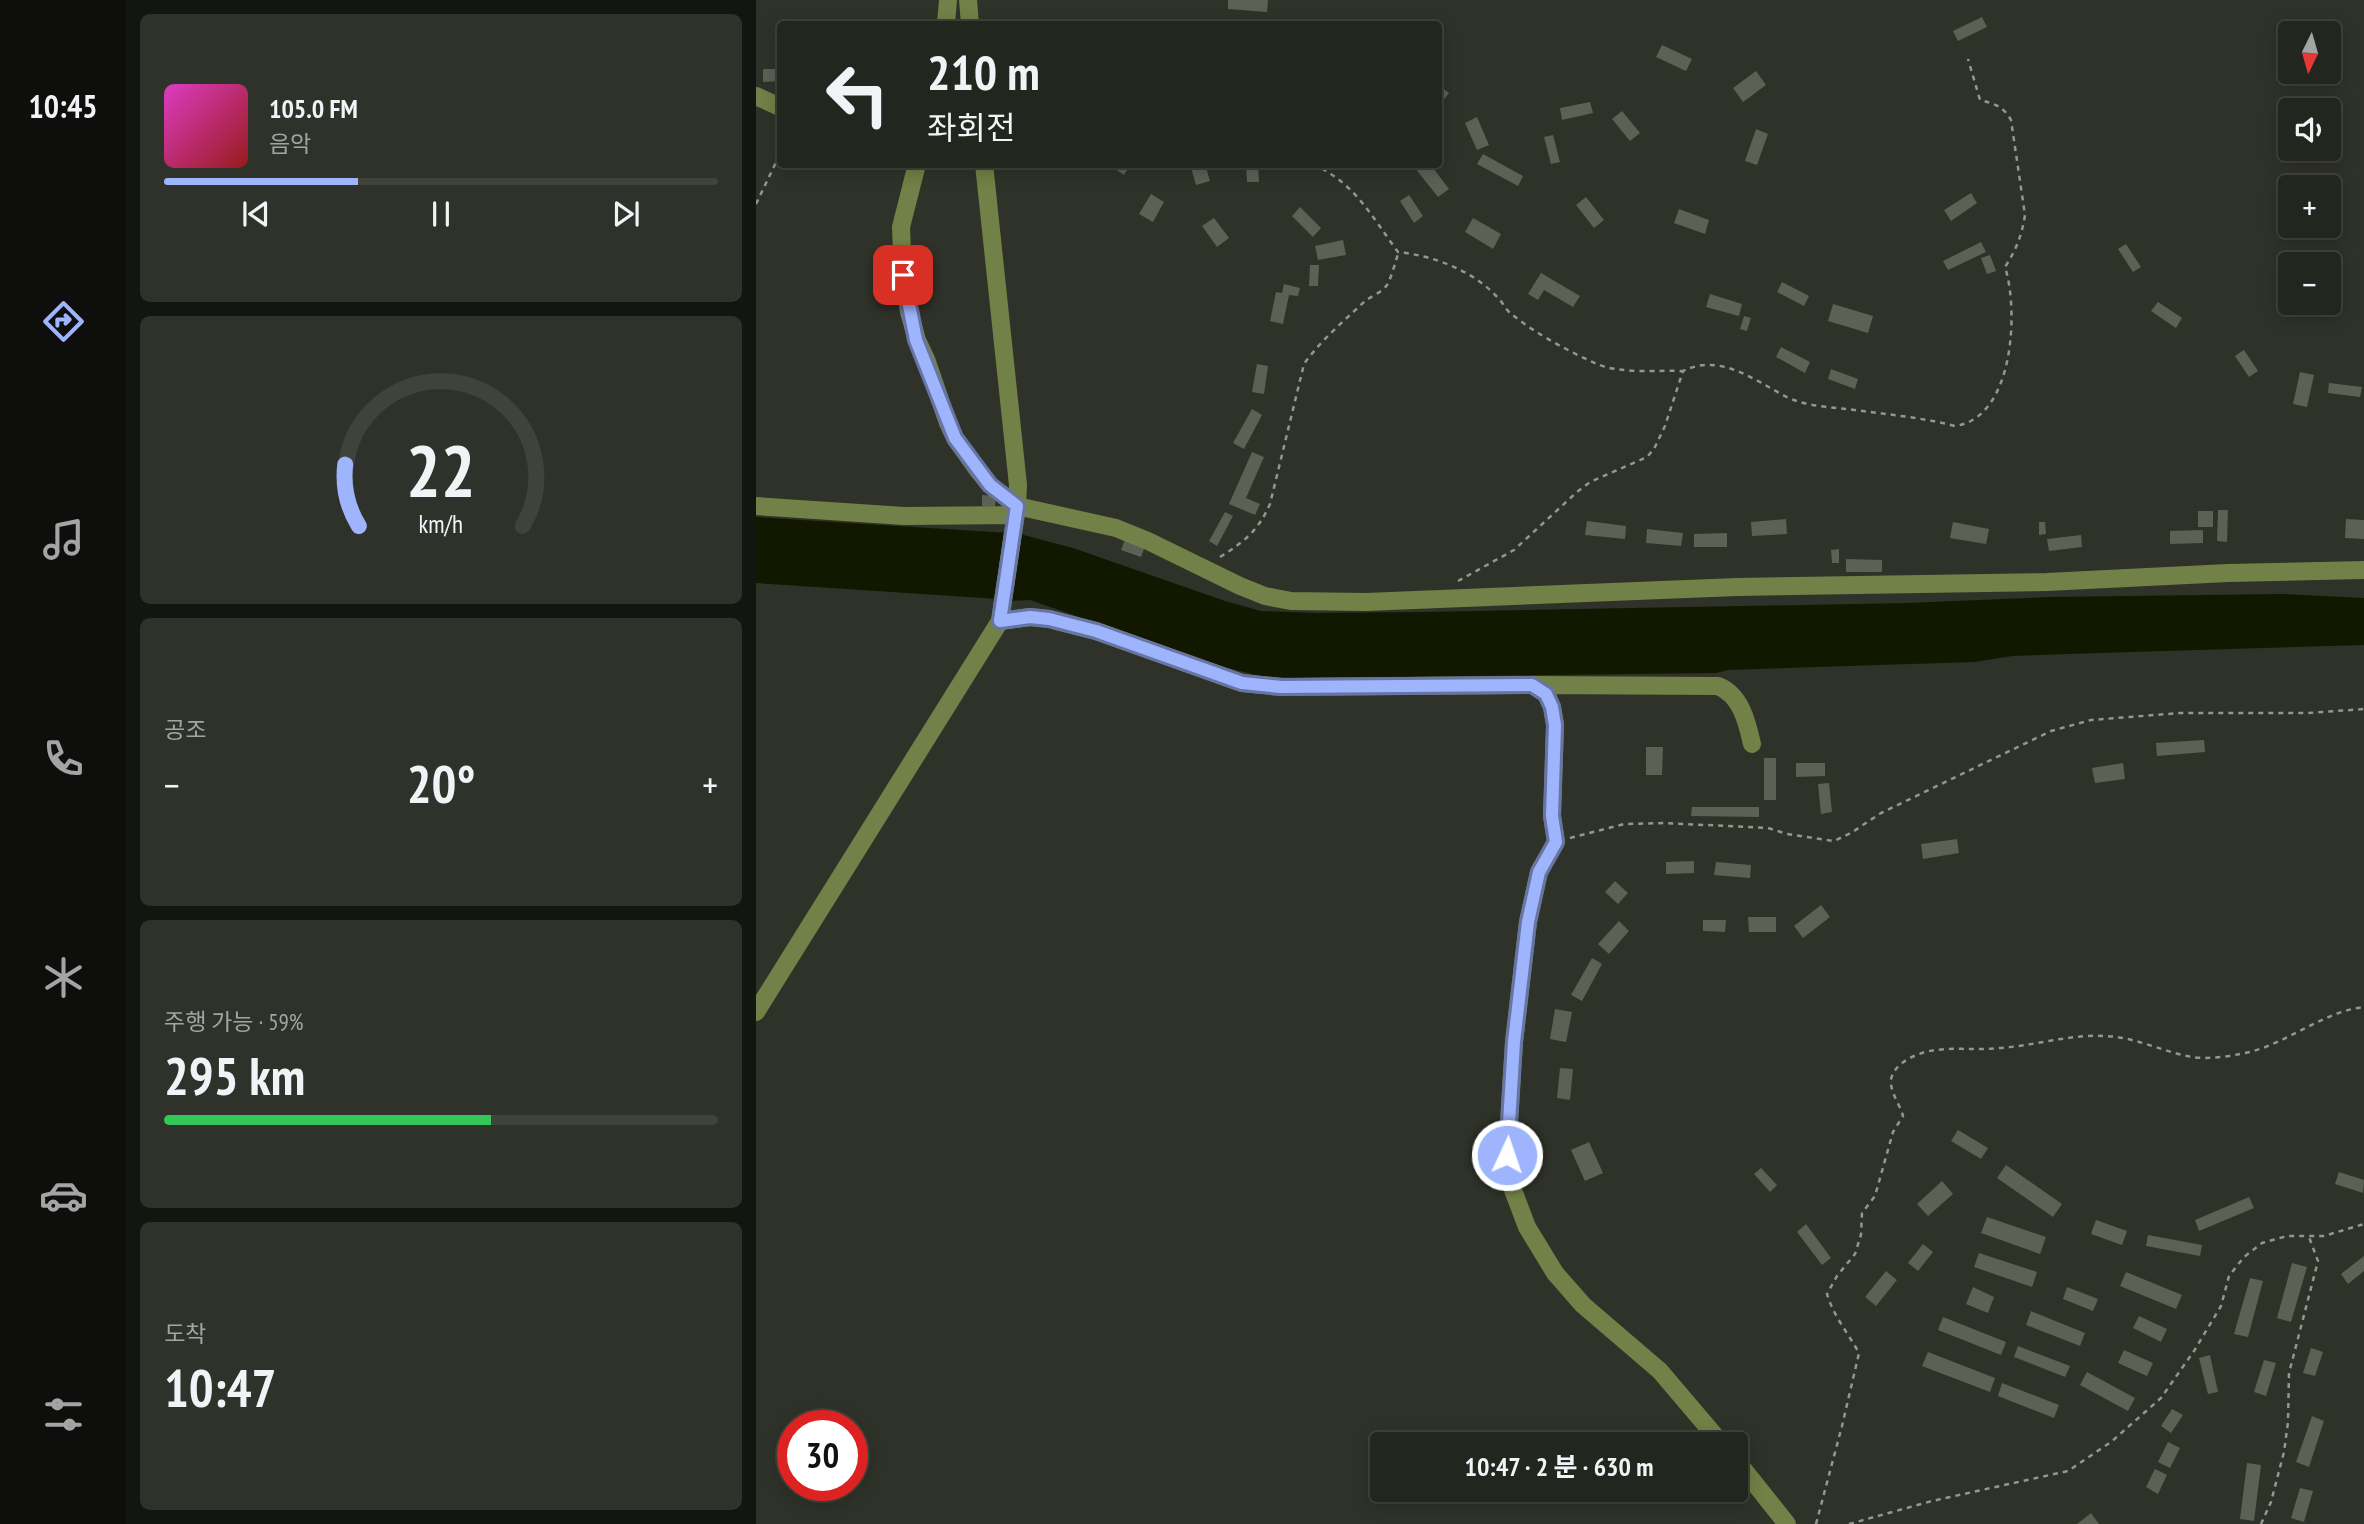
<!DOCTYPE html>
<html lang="ko">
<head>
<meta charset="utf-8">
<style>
	body { margin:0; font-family:"PT Sans Narrow","Noto Sans KR",sans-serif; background:#2f322b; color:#f1f3f6; height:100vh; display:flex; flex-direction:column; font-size:26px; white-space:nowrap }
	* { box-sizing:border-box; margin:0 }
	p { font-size:23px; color:#a3a5a4 }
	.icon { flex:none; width:38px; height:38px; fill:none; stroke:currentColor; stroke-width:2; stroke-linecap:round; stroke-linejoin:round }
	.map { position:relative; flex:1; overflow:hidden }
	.details { display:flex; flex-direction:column; gap:14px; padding:14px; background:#131510; width:630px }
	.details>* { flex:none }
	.hud { position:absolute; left:21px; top:21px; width:665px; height:147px; border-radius:7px; box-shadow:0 4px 18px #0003,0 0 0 2px #40433c; background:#23261e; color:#f1f3f6; overflow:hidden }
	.needle { width:46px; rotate:185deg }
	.controls { position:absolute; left:1522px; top:21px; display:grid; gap:14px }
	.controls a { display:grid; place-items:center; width:63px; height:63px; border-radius:7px; background:#23261e; box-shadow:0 4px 18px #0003,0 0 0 2px #40433c; font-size:35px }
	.speed { position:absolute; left:21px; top:1410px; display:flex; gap:14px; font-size:35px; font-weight:700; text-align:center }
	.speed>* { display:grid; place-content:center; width:91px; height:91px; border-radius:50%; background:#23261e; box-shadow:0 4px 18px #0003,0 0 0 2px #40433c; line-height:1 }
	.speed .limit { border:10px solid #d22; background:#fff; color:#111 }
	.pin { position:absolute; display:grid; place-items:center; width:60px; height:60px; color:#fff; margin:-30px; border-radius:14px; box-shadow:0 4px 10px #0006 }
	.me { position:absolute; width:77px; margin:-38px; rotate:3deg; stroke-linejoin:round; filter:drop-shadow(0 0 5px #0008) }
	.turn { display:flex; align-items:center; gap:24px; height:147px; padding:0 35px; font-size:32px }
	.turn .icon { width:91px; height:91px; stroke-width:2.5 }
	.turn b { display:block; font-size:49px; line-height:60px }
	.big { font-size:52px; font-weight:700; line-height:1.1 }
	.details .tile { flex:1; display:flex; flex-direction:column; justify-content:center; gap:10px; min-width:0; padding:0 24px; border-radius:10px; background:#2f322b }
	.details .dial { align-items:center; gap:0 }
	.dial svg { height:182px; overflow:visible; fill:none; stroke:#40433c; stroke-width:7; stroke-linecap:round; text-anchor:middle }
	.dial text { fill:#f1f3f6; stroke:none }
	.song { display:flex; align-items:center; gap:21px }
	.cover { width:84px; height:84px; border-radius:10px; background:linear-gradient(135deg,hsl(310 70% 55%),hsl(0 70% 35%)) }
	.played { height:7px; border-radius:4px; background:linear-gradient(90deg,#9eb4fd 35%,#40433c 35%) }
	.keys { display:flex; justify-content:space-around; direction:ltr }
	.heat { display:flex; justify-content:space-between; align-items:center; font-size:38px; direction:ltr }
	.charge { height:10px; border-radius:5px; background:linear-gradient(90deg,#34c759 59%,#40433c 0) }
	.trip { position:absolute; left:614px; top:1432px; width:378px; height:70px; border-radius:7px; background:#23261e; box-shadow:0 4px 18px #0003,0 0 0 2px #40433c; font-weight:700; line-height:70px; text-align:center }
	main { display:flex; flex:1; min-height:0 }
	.tabs { display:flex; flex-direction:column; width:126px; justify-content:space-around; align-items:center; background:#0e0f0c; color:#a3a5a4 }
	.tabs .icon { width:49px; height:49px }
	.tabs .current { color:#9eb4fd }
	.tabs b { font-size:32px; color:#f1f3f6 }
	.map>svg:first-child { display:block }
	.water { fill:#121800 }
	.building { fill:#5d6054 }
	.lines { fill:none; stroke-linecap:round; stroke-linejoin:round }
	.path { stroke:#94978e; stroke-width:2.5; stroke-dasharray:5 5; stroke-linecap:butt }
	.minor { stroke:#728147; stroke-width:18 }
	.route-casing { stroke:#6775a4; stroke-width:18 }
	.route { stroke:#9eb4fd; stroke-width:12 }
</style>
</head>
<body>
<main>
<nav class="tabs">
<b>10:45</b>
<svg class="icon current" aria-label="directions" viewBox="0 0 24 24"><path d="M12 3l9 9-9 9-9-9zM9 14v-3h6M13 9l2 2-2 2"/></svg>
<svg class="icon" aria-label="music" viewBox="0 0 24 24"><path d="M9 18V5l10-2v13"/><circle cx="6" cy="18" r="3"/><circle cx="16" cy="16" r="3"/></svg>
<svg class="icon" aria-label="phone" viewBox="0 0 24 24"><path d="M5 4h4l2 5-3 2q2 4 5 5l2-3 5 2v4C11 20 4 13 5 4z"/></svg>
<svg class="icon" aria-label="climate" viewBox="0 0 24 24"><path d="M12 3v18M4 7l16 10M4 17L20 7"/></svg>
<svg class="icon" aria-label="car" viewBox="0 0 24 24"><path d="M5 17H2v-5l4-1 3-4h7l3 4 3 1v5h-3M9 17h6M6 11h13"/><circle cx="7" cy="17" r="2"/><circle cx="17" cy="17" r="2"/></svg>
<svg class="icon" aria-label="filters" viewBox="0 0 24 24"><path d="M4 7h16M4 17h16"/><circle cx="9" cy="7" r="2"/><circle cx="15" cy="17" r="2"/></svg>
</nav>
<section class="details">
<div class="tile">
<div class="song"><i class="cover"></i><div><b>105.0 FM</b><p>음악</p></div></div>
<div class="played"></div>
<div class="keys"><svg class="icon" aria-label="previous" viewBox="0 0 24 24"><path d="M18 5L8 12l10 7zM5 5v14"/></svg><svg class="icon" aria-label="pause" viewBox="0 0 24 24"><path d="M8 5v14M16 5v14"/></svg><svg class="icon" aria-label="next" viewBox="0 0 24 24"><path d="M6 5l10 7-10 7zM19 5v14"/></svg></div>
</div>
<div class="tile dial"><svg viewBox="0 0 100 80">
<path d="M14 69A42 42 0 1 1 86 69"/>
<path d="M14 69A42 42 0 0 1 8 42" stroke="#9eb4fd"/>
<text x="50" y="56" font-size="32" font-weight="700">22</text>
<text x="50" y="72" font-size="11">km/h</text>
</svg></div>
<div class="tile"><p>공조</p>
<div class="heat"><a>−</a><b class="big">20°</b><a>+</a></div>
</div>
<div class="tile"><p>주행 가능 · 59%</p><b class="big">295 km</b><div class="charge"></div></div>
<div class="tile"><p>도착</p><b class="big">10:47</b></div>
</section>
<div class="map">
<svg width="1608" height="1524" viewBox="0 0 1608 1524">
	<rect width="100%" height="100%" fill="#2f3228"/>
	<path class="water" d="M0,517L253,533L242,599L0,583Z
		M264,534L317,548L469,601L505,611L561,613L667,612L1150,603L1293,597L1527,594L1608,598V645L1311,654L1256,656L1218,662L972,670L960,673L537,678L504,676L468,667L274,600L252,601Z"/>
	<path class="building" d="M472,0H512L511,12L472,9Z
		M1226,17L1231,27L1202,41L1197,31Z
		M906,45L936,59L930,71L900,57Z
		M7,69H24V81L7,82Z
		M1000,71L1010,85L987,102L977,88Z
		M682,85L693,93L682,107Z
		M834,102L837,113L806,120L804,108Z
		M866,111L884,133L874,141L856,119Z
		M721,117L733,145L721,150L709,123Z
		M1000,129L1012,134L1001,165L989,161Z
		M797,135L804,162L795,164L788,137Z
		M727,154L767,176L762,186L721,164Z
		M352,164H375L368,175Z
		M434,164H449L454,181L440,185Z
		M490,164H502L503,182H491Z
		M663,164H674L693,189L682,197L659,168Z
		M1215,193L1221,203L1195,221L1188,210Z
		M395,194L408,202L397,222L383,214Z
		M653,195L667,216L658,223L644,201Z
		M830,197L848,220L838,228L820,205Z
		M544,207L565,228L557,237L536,216Z
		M923,209L953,220L949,234L918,223Z
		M458,218L473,238L461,247L446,226Z
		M717,218L745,234L737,249L709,232Z
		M587,240L590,255L562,260L559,246Z
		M1225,242L1230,252L1192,270L1187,261Z
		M1370,244L1385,267L1377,272L1362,249Z
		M1234,255L1240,271L1231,274L1225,258Z
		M554,265H563L562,286H553Z
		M785,273L824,296L817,307L788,290L782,300L772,294Z
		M1026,282L1053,296L1048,306L1021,292Z
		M528,284L544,288L542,296L533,295L527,324L514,321L520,292L526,293Z
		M954,294L986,304L983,316L950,307Z
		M1402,302L1426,318L1420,328L1395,311Z
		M1077,304L1117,316L1112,333L1072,321Z
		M988,316L995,318L991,331L984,329Z
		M1025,347L1054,362L1049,373L1020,357Z
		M1488,350L1502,371L1493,377L1479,356Z
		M501,364L512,366L508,394L496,392Z
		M1075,369L1102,379L1099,389L1072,379Z
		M1544,372L1558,375L1551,407L1537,404Z
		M1573,383L1606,387L1604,397L1572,393Z
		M496,409L506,415L488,449L477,443Z
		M496,452L508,457L490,498L504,504L499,515L473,504Z
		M226,495L240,496L239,506H226Z
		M1462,510H1472L1471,542L1461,541Z
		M1442,511H1457V527H1442Z
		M469,512L477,516L461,546L453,541Z
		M1030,519L1031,534L996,536L995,522Z
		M1590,519L1608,520V539L1589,538Z
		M831,521L870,526L869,539L829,535Z
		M1197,522L1233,529L1230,544L1194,538Z
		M1283,522H1289L1290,534L1283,535Z
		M891,529L927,533L925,546L890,543Z
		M1447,530V543L1414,544V531Z
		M971,533V547H938V534Z
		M1325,535L1326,547L1293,551L1291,539Z
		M370,537L390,543L385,557L365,550Z
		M1083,549V563H1076L1075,550Z
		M1090,559L1126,560V572H1090Z
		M1448,740L1449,752L1401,756L1400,743Z
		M890,747H907L906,775H890Z
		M1008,758H1020V800H1008Z
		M1040,763H1069V776L1040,777Z
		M1367,763L1369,779L1339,783L1336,768Z
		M1073,783L1076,812L1065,814L1062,784Z
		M936,807H1003V817L935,816Z
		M1201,839L1203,853L1167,859L1165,844Z
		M938,861V873L910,874V862Z
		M960,862L995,865L994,878L958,875Z
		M859,881L872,893L862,904L849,892Z
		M1065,905L1074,917L1047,938L1038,926Z
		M992,917H1020V932H993Z
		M947,920H970L969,932L947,931Z
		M863,921L873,931L853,954L842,944Z
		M836,958L846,964L826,1001L815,995Z
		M799,1009L816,1012L810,1042L794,1039Z
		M804,1068L817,1069L814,1100L801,1098Z
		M1202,1130L1232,1148L1225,1159L1195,1141Z
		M833,1142L847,1173L829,1181L815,1150Z
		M1250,1165L1306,1204L1297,1217L1241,1178Z
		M1005,1168L1021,1185L1014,1192L998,1174Z
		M1583,1172L1608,1180L1607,1193L1579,1184Z
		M1186,1181L1197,1194L1172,1216L1161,1204Z
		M1493,1197L1498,1208L1443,1231L1439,1220Z
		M1231,1217L1290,1237L1284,1254L1225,1233Z
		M1340,1220L1371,1231L1366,1245L1335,1234Z
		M1050,1224L1075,1258L1066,1265L1041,1232Z
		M1392,1235L1446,1245L1444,1256L1390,1246Z
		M1167,1244L1177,1252L1162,1271L1152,1263Z
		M1223,1253L1281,1272L1276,1287L1218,1267Z
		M1608,1256V1271L1592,1284L1585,1274Z
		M1536,1263L1551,1267L1535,1322L1521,1318Z
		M1130,1271L1141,1280L1120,1306L1109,1297Z
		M1370,1272L1426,1295L1420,1309L1364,1286Z
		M1494,1278L1507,1281L1492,1337L1478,1334Z
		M1217,1287L1238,1297L1232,1313L1210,1304Z
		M1311,1287L1342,1299L1337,1311L1307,1299Z
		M1275,1311L1329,1333L1324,1346L1270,1325Z
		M1383,1316L1411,1329L1405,1342L1377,1328Z
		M1187,1317L1250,1342L1245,1355L1182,1330Z
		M1262,1346L1314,1366L1309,1377L1258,1357Z
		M1555,1348L1567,1352L1559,1376L1547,1373Z
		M1368,1350L1397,1363L1391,1376L1362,1363Z
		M1172,1352L1239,1378L1234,1392L1166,1366Z
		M1454,1355L1462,1392L1452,1394L1443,1358Z
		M1508,1360L1520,1363L1510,1396L1498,1392Z
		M1331,1372L1379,1398L1372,1411L1324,1385Z
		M1246,1383L1303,1405L1298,1418L1242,1396Z
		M1416,1409L1427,1415L1415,1433L1405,1426Z
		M1556,1416L1568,1421L1553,1467L1540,1462Z
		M1412,1442L1424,1448L1414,1468L1402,1462Z
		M1491,1463L1505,1465L1498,1521L1484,1519Z
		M1399,1469L1411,1475L1402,1494L1390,1487Z
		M1544,1488L1557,1491L1548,1522L1535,1518Z
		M1335,1513L1343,1524H1321Z"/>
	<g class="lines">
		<path class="path" d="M557,164C599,183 616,217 642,252C679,256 718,271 743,299C747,303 749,308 753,312C778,333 812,351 841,364C864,374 902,370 927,371
			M0,204L24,154
			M464,557C489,541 502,531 514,504L548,364C565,340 588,321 609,301C616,296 626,292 631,285C636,276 639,263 642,254
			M702,581L758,550L821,492L834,482L891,457L898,449L909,426L927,371C966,352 1000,382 1033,398C1051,406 1072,407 1091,409C1127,414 1164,417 1199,426C1258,418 1263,311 1249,267C1260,250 1266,235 1269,215L1255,120C1247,106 1239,104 1224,100L1212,59
			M814,838L868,824L908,823L1012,828L1031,834L1078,841L1095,833L1125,813L1295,731L1335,720L1424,713H1552L1608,709
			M1060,1524L1086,1426L1103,1353C1092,1333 1077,1315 1071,1294L1081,1276L1099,1254L1105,1235L1106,1213L1119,1196L1137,1132L1147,1116C1144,1104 1131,1088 1136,1076C1141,1063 1156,1056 1169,1052C1194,1046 1218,1051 1243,1048C1278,1046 1313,1034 1349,1036C1378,1037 1403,1050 1431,1056C1447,1060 1469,1057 1484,1054C1528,1047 1564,1012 1608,1007
			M1093,1524L1176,1501L1312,1471L1355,1442L1405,1398L1438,1351L1465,1306L1473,1276L1488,1257L1506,1243L1531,1236H1568L1608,1224
			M1505,1524L1515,1502L1528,1452L1532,1422L1533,1373L1562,1261L1553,1237"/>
		<path class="minor" d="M212,0L214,24
			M190,24L192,0
			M0,96L24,107
			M161,164L145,227L147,275L153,312L161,340L170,359L192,423L199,438L221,469L234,485L261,506L360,528L392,541L484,586L509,596L535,601L610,602L981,587L1291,582L1472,573L1608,570
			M0,506L148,516L260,515
			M244,621L274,617L293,619L340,631L486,683L525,687L776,685L962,686C985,695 991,722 996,744
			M776,685L790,694L796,707L799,725L796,816L800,842L783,872L772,922L758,1042L751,1155L757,1190L771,1227L799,1273L827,1305L904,1371L966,1444
			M0,1012L244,621L261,506L262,485L228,164
			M980,1460L1031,1524"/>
	</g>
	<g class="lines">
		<g class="route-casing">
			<path id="route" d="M147,275L160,340L199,438L234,485L261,506L244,621L274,617L293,619L340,631L486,683L525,687L776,685L790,694L796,707L799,725L796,816L800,842L783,872L772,922L758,1042L751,1155"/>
		</g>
		<use href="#route" class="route"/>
	</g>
</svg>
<div class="controls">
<a><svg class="needle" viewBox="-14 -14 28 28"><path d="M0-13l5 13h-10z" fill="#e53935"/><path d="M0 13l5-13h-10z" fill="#a3a5a4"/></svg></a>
<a><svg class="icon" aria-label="sound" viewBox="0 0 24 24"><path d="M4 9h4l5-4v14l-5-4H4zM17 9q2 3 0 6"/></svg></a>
<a>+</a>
<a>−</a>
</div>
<div class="speed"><div class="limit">30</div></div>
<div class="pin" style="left:147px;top:275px;background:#d93025"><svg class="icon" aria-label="arrive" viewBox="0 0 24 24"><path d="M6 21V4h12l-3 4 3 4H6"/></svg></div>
<svg class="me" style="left:751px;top:1155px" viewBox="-20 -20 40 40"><circle r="17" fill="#9eb4fd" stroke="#fff" stroke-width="3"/><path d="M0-11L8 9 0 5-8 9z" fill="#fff"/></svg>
<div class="trip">10:47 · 2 분 · 630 m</div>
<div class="hud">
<div class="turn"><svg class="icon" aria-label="left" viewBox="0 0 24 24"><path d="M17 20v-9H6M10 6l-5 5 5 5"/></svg><div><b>210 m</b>좌회전</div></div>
</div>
</div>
</main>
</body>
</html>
